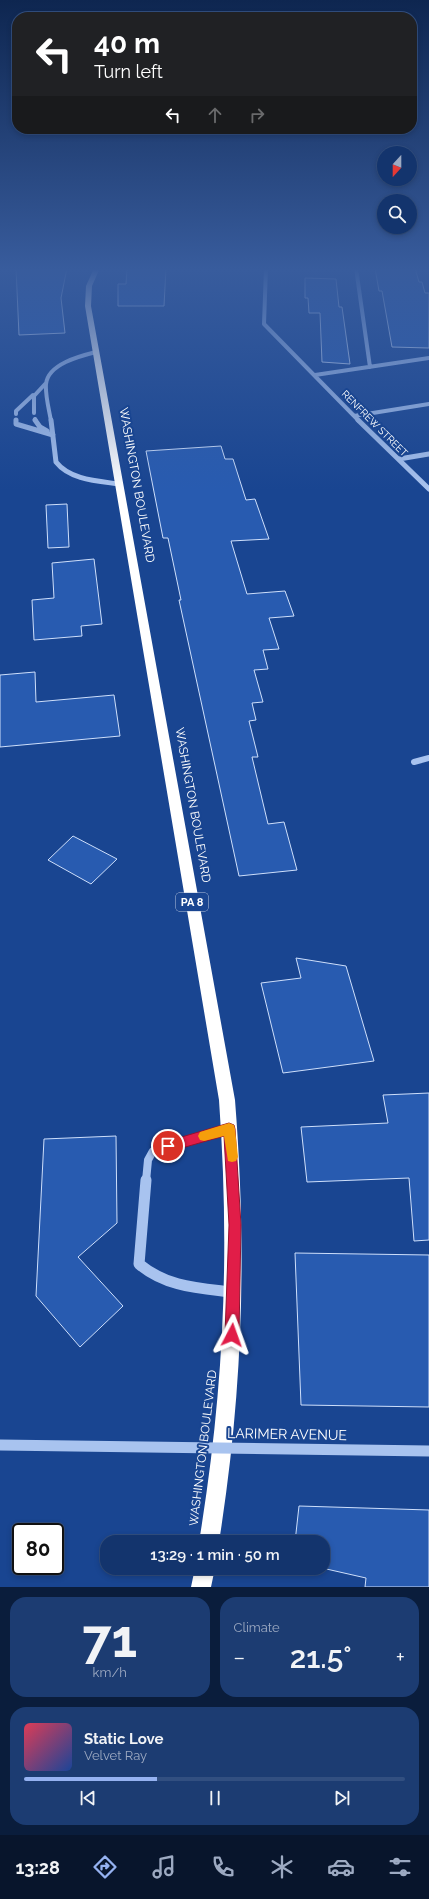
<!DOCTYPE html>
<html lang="en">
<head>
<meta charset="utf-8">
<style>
	body { margin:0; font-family:Raleway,sans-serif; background:#1c3c72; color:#f1f3f6; height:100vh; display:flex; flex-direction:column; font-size:15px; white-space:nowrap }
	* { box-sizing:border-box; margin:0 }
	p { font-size:13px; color:#9daac2 }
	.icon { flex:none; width:22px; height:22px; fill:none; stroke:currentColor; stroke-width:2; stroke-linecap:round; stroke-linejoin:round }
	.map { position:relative; height:1587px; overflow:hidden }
	.details { display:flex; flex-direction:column; gap:10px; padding:10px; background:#0a1d3c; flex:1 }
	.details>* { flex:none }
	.guide { position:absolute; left:12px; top:12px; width:405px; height:122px; border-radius:16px; box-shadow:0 2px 6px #0003,0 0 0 1px #324f80; background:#202124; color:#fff; overflow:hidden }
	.needle { width:26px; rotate:201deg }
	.buttons { position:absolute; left:377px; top:146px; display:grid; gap:8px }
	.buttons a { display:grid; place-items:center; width:40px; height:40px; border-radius:50%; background:#13346d; box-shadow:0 2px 6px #0003,0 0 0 1px #324f80; font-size:20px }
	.speed { position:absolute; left:12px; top:1523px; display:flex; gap:8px; font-size:20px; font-weight:700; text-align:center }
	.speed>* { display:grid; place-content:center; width:52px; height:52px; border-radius:50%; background:#13346d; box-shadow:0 2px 6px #0003,0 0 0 1px #324f80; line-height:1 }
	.speed .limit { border:2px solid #111; border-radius:6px; background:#fff; color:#111 }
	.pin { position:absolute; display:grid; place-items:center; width:34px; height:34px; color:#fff; margin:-17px; border:2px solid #fff; border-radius:50%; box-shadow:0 1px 4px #0007 }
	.me { position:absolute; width:44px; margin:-22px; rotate:4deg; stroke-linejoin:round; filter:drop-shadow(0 0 3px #0008) }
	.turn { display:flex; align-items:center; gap:14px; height:84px; padding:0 16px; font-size:18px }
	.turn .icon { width:52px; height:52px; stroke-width:2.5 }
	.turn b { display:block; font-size:28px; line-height:34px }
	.lanes { display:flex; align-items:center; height:38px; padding:0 16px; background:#0003; justify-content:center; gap:20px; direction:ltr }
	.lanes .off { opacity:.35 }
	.big { font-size:30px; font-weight:600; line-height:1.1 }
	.details .tile { flex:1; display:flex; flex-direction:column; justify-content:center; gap:6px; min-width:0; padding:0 14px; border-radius:16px; background:#1c3c72 }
	.details .dial { align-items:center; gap:0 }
	.dial b { font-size:52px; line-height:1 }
	.song { display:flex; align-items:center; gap:12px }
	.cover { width:48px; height:48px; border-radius:6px; background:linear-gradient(135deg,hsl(350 70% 55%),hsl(220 70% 35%)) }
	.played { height:4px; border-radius:2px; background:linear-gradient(90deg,#95b2f1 35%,#324f80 35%) }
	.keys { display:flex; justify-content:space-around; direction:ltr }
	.heat { display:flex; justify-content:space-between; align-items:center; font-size:22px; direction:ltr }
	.details .tiles { flex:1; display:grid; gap:10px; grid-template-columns:1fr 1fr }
	.tile:last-child { grid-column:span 2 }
	.trip { position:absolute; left:100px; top:1535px; width:230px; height:40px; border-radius:16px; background:#13346d; box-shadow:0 2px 6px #0003,0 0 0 1px #324f80; font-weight:600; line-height:40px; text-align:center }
	.tab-bar { display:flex; height:64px; justify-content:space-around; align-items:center; background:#08152c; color:#9daac2 }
	.tab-bar .icon { width:28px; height:28px }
	.tab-bar .current { color:#95b2f1 }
	.tab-bar b { font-size:18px; color:#f1f3f6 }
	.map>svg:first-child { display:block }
	.building { fill:#285bb0; stroke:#cedffb }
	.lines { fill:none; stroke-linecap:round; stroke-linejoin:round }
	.minor-far4 { stroke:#a8c3ef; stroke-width:4 }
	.minor-far3 { stroke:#a8c3ef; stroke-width:5 }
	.minor-far2 { stroke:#a8c3ef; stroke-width:6 }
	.minor-far1 { stroke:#a8c3ef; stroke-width:8 }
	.minor { stroke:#a8c3ef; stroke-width:11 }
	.highway { fill:#fff; fill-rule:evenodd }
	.minor-bridge { stroke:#a8c3ef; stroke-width:11 }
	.route { fill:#e11d48; stroke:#92132f }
	.slow { fill:#f59e0b }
	.labels { text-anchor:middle; stroke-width:4; stroke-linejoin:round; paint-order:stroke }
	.far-street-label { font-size:10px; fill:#fff; stroke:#194591 }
	.shield { fill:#194591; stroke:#bac7de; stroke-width:1 }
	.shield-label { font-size:11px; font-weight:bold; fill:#fff }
	.street-label { font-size:12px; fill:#fff; stroke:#194591 }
	.near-street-label { font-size:14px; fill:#fff; stroke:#194591 }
</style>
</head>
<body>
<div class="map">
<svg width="429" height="1587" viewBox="0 0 429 1587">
	<rect width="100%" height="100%" fill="#194591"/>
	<path class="building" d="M16,268H67L61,298L65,333L19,335Z
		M127,268H166L164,306H118V284H126Z
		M375,268H415L419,282H422L425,293H429V348L392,347L382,291H379Z
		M305,278L336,279L339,307H342L350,364L322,362L320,313H309L308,298H305Z
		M221,446L225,459H233L246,500L255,499L269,539L231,541L247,594L285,591L294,616L269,618L279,649L263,650L268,669L254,670L263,702L252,703L256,720L249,721L258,757H252L268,824L284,822L297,870L239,876L179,600H181L168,538H163L146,451Z
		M67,504L69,547L48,548L46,505Z
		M94,559L102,624L81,626L82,636L34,640L32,600L54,598L52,563Z
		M35,672L36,702L114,695L120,736L0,747V675Z
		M73,836L117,859L91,884L48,860Z
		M296,958L346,966L374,1061L283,1073L261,983L301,978Z
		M429,1093V1240L414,1241L409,1178L307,1182L301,1127L388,1123L383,1095Z
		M116,1136L117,1223L78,1257L123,1306L80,1347L36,1296L44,1139Z
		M295,1253L429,1255V1407L301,1405Z
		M299,1506L429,1510V1587H365L366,1578L322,1568L323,1542H295Z"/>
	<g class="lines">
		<path class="minor-far4" d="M266,268L264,324L359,421
			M356,268L370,367
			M315,375L429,358
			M34,413V396L46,383
			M16,414V411L33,395
			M354,416L429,404
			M35,419L36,421
			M51,421C49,409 45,395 46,384C48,364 80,356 96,352"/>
		<path class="minor-far3" d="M16,420V424L53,435
			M35,420L40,427L47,431
			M51,420L56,462C70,480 98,481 119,484
			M358,420L429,489
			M399,459L429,454"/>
		<path class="minor-far2" d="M414,762L429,758"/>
		<path class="minor-far1" d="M146,1181L148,1160L153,1151L229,1129"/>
		<path class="minor" d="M146,1180L139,1264C166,1287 199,1288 232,1292"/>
		<path class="highway" d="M94,268H100L92,286L91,306L235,1100C247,1252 243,1391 219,1542H199C224,1391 230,1253 219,1100L85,306L86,286Z
			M195,1568H215L211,1587H191Z"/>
		<path class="minor-bridge" d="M0,1445L429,1451"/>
	</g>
	<linearGradient id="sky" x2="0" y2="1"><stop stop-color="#0e2650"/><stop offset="0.55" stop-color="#385c9d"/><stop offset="1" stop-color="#385c9d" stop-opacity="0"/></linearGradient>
	<rect width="429" height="490" fill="url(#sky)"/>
	<path class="route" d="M229,1123L234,1125L235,1129L241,1225L239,1335L237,1340L232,1342L227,1340L225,1335L229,1225L224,1136L168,1152L164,1150L162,1146L164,1142L168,1141Z"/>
	<path class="slow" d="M229,1123L234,1125L235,1129L238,1157L236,1161L232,1162L228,1161L224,1136L204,1141L200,1140L198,1136L200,1132Z"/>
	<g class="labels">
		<g class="far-street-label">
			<text transform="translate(375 423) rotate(45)" y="4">RENFREW STREET</text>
		</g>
		<rect class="shield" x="176" y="893" width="32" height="18" rx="3"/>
		<g class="shield-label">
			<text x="192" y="906">PA 8</text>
		</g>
		<g class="street-label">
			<text transform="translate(137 485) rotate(80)" y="4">WASHINGTON BOULEVARD</text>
			<text transform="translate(193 805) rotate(80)" y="4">WASHINGTON BOULEVARD</text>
			<text transform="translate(203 1448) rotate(-83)" y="4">WASHINGTON BOULEVARD</text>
		</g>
		<g class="near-street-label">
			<text transform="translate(287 1434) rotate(1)" y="5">LARIMER AVENUE</text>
		</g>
	</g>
</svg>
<div class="buttons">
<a><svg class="needle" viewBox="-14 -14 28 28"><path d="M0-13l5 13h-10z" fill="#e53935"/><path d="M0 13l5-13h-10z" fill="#9daac2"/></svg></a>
<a><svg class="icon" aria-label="search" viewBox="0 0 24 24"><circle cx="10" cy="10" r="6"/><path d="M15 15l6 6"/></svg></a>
</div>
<div class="speed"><div class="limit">80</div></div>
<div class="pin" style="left:168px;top:1146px;background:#d93025"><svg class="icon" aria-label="arrive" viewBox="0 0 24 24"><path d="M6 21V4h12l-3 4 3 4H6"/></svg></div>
<svg class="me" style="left:232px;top:1335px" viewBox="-20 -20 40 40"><path d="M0-17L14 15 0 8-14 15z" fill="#e11d48" stroke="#fff" stroke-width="4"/></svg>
<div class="trip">13:29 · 1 min · 50 m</div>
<div class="guide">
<div class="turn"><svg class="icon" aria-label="left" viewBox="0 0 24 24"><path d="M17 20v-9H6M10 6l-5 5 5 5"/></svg><div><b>40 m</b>Turn left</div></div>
<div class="lanes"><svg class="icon" aria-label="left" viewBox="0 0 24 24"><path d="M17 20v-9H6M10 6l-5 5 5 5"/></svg><svg class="icon off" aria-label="ahead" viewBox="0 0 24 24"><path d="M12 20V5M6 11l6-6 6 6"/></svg><svg class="icon off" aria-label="right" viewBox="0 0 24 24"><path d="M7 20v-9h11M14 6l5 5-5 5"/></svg></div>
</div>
</div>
<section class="details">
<div class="tiles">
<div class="tile dial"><b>71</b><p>km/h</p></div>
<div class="tile"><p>Climate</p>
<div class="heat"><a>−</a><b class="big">21.5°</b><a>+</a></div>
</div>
<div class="tile">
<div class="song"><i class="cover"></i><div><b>Static Love</b><p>Velvet Ray</p></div></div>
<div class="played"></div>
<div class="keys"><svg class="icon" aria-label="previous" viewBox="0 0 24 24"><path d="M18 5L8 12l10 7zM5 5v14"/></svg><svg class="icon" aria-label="pause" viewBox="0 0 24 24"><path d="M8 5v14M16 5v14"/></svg><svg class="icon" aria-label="next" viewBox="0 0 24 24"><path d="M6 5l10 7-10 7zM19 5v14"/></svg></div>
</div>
</div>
</section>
<nav class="tab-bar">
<b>13:28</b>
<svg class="icon current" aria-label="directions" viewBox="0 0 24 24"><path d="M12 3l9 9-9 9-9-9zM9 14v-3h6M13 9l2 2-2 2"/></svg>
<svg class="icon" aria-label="music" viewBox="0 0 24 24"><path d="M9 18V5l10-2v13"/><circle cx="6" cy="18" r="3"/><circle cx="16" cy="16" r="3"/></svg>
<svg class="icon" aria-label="phone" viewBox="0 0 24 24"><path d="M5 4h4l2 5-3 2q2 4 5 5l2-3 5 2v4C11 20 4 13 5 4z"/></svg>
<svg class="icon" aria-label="climate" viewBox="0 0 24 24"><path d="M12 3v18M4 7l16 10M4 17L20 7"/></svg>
<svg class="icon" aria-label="car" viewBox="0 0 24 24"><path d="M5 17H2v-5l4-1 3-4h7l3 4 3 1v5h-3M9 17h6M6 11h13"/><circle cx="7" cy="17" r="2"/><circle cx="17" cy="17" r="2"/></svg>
<svg class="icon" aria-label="filters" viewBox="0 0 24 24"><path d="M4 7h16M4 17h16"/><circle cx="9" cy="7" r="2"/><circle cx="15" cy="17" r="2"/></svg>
</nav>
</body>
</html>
